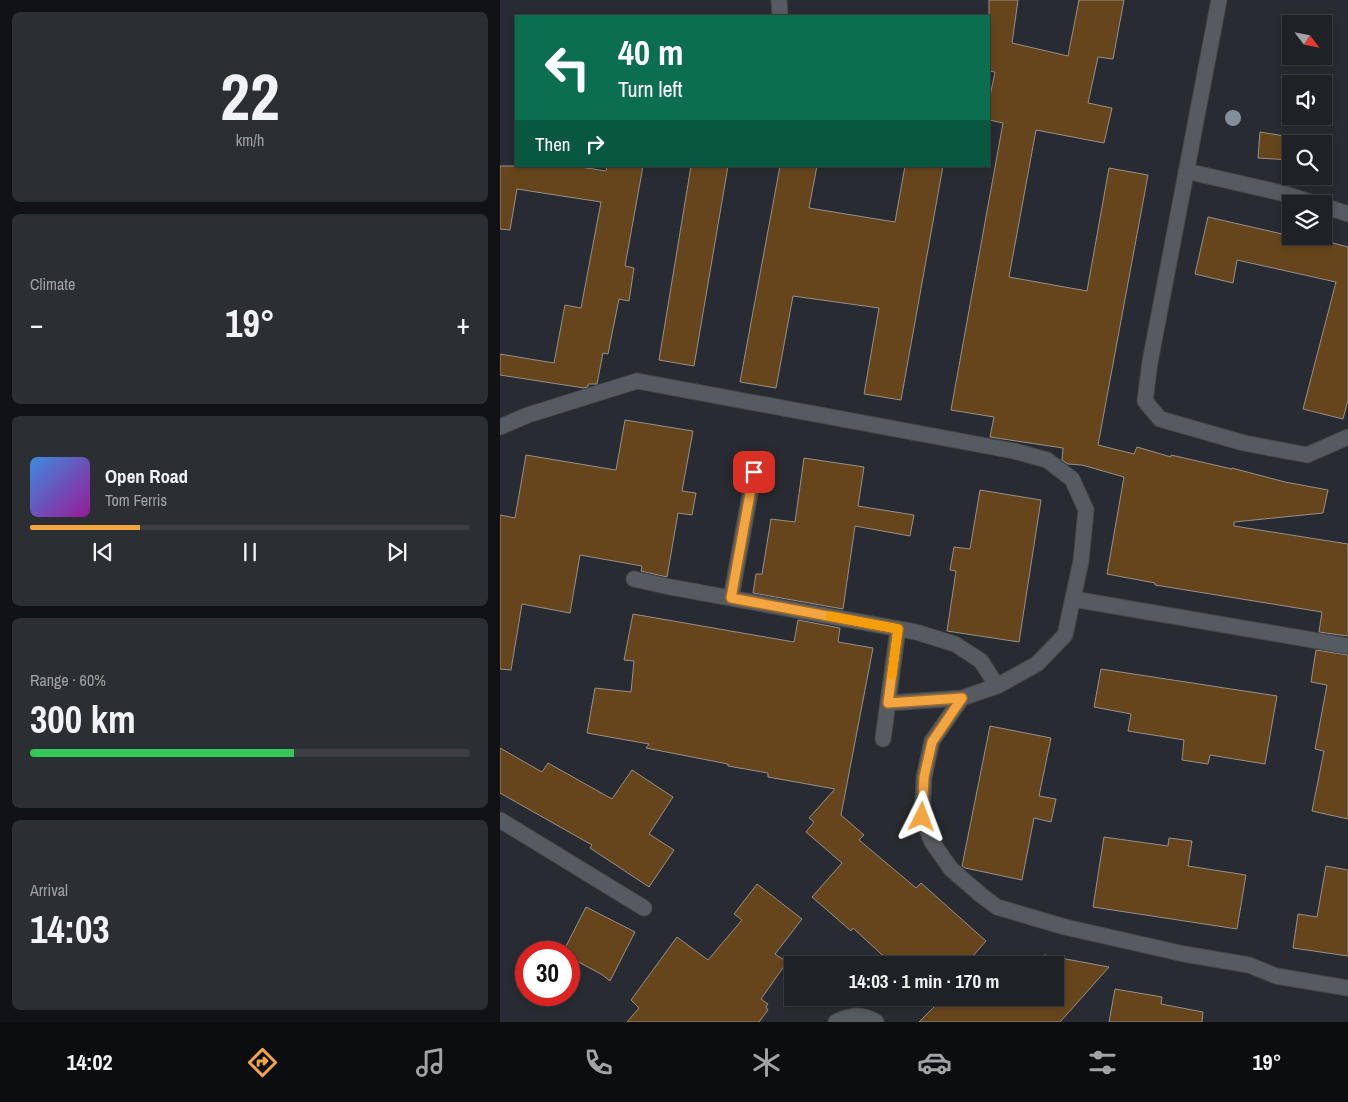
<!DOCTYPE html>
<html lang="en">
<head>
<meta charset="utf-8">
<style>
	body { margin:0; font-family:"Archivo Narrow",sans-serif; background:#2b2e32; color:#f1f3f6; height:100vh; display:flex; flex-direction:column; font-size:19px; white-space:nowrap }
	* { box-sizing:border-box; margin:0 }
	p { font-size:16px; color:#a1a3a7 }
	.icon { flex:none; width:28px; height:28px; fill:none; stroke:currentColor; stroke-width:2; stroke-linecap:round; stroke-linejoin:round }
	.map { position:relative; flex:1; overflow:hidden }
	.details { display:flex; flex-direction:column; gap:12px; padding:12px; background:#101215; width:500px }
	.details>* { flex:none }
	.top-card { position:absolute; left:15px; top:15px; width:475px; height:152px; border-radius:0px; box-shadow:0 2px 8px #0003,0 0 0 1px #3c3e43; background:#0b6e4f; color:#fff; overflow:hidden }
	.needle { width:32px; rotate:122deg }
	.buttons { position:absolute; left:782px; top:15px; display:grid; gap:10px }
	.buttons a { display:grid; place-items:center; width:50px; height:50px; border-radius:0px; background:#1e2126; box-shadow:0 2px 8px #0003,0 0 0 1px #3c3e43; font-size:25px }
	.speed { position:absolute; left:15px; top:941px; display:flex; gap:10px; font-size:25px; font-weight:700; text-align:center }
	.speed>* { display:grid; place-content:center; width:65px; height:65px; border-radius:50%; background:#1e2126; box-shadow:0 2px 8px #0003,0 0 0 1px #3c3e43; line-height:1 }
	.speed .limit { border:8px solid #d22; background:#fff; color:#111 }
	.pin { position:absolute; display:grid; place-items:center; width:42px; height:42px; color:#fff; margin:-21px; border-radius:10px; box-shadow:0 2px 8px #0006 }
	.me { position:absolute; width:55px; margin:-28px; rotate:3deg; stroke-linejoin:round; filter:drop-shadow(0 0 4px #0008) }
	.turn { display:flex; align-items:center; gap:18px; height:105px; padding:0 20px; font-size:22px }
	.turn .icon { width:65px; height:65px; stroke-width:2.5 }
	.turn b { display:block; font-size:35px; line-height:42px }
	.then { display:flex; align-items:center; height:48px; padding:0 20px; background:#0003; gap:10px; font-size:19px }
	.big { font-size:38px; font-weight:700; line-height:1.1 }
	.details .widget { flex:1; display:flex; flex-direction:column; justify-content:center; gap:8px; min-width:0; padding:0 18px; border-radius:8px; background:#2b2e32 }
	.details .dial { align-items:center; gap:0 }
	.dial b { font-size:65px; line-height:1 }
	.song { display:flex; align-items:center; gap:15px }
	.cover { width:60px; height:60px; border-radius:8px; background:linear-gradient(135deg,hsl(210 70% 55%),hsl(300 70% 35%)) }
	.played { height:5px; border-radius:2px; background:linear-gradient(90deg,#f2a541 25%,#3c3e43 25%) }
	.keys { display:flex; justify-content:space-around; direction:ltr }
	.heat { display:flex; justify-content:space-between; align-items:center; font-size:28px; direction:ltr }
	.charge { height:8px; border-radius:4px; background:linear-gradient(90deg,#34c759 60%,#3c3e43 0) }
	.trip { position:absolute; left:284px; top:956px; width:280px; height:50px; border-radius:0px; background:#1e2126; box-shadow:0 2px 8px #0003,0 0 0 1px #3c3e43; font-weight:700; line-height:50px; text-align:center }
	.tab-bar { display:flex; height:80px; justify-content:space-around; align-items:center; background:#0c0d0f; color:#a1a3a7 }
	.tab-bar .icon { width:35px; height:35px }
	.tab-bar .on { color:#f2a541 }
	.tab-bar b { font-size:22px; color:#f1f3f6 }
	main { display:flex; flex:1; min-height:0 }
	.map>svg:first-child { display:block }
	.building { fill:#66451c; stroke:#96908a }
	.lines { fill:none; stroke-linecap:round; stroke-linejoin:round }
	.minor-casing { stroke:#45484c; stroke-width:17 }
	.minor { stroke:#565b61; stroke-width:15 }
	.tree { fill:#848d9a }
	.route-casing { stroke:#9d6b2a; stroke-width:12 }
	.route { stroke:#f2a541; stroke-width:9 }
	.slow { stroke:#f59e0b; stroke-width:9 }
</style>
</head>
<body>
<main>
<section class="details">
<div class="widget dial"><b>22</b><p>km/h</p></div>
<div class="widget"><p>Climate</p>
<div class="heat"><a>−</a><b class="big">19°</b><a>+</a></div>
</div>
<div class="widget">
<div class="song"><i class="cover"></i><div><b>Open Road</b><p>Tom Ferris</p></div></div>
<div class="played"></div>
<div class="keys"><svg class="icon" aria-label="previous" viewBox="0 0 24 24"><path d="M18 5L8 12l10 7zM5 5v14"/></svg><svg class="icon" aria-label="pause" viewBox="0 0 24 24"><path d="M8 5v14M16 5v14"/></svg><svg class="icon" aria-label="next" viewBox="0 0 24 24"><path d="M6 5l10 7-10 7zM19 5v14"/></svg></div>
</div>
<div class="widget"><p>Range · 60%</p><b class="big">300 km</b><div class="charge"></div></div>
<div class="widget"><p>Arrival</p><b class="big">14:03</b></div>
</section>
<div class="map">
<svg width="848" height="1022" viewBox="0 0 848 1022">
	<rect width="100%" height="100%" fill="#282c32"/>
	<path class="building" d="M489,0H518L512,43L568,56L579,0H624L613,59L598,57L588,103L612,108L604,143L536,130L509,277L587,291L609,168L648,175L598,445L634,454L637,447L671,457V455L732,469V468L785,482L828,490L823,513L734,522V526L848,544V636L819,632L822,612L655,585V583L607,574L624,477L582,465L568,464L562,460L563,448L490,437L494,417L451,410L503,123L489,120V101L495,72L489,71Z
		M760,132L791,137V160L758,158Z
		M0,166H74L106,171L107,166H143L125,266L134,268L129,301L119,299L108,354L103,353L97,384H88V387L84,388L0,375V354L54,363L65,305L81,308L101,202L17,189L10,230L0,229Z
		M191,166H228L194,366L159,360Z
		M280,166H317L309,208L395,222L405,166H443L401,400L364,394L379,308L293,296L276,388L240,382Z
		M708,217L791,236L822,242V240L848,247V400L843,419L803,409L836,282L737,260L733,283L695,274Z
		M125,420L193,431L182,491L196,493L192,515L178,513L167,577L141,571L142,566L80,555L70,613L22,604L11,670L0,669V515L15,518L26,455L116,470Z
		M304,458L364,467L358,506L414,515L410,536L355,526L343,609L253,593L256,574H262L271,519L295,522Z
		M480,490L541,500L519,642L447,631L456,571L450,570L454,547L470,549Z
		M133,614L294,642L298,620L340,628L338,642L373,648L341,815L364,835L359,840L416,888L421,883L486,941L465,965H393L353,928L351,931L312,897L342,863L306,832L314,822L309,818L335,789L268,777V773L228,766V764L146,748L149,744L87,733L95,688L131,692L134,661L124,660Z
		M816,650L848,655V819L812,811L824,751L815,749L827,685L811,682Z
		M601,669L777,696L765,764L710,755L708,764L682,760L684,740L628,731L631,714L594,707Z
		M490,726L551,738L539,796L556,799L551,822L534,818L522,880L465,868L462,866Z
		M0,748L42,772L48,763L112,799L132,770L173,797L149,834L174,850L149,887L90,848L92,845L0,793Z
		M604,837L668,846L669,838L692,841L688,866L746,875L737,929L593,907Z
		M826,866L848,870V956L793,948L798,914L817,917Z
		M257,884L302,919L275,954L287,962L261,999L268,1004L266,1007L268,1010L259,1022H127L139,1008L131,1000L177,937L208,960L242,920L234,914Z
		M86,907L135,932L110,981L101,974L69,957V952H63Z
		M544,955L609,967L560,1022H419L443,998H555V965H542Z
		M615,989L662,997L661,1004L703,1012L702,1022H609Z"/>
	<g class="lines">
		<g class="minor-casing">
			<path id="minor" d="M279,0L280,16
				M719,0L650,362L645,401L660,419L744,443L807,455L848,437
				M686,171L786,194L816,204
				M824,206L848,214
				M0,427L28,415L137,381L514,451L547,460L572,479L586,510L581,561L565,635L537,664L497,686L462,698L432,741L424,777L422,817L432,842L451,869L481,895L497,907L565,927L684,954L749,965L776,976L848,988
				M134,579L170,587L416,632L455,644L481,661L497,686
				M231,598L254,472
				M573,599L848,646
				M388,703L462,698
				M383,739L398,629
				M0,820L144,908
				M336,1022C350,1015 362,1013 376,1022"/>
		</g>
		<use href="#minor" class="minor"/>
	</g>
	<circle class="tree" cx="733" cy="118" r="8"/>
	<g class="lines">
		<g class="route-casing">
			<path id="route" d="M254,472L231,598L398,629L388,703L462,698L432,742L424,777L422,817"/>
		</g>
		<use href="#route" class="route"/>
		<path class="slow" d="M330,616L398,629L392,675"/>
	</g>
</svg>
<div class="buttons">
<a><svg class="needle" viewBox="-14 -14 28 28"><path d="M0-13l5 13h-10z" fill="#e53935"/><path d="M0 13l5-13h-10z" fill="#a1a3a7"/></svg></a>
<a><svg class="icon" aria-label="sound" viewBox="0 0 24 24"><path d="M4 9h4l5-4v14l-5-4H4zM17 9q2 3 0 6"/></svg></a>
<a><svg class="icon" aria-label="search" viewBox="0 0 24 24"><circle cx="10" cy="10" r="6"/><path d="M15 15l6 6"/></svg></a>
<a><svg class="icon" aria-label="layers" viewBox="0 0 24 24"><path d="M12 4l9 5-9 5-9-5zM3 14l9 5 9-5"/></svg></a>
</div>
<div class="speed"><div class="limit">30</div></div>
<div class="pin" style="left:254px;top:472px;background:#d93025"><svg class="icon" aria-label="arrive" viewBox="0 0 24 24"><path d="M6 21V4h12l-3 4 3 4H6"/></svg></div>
<svg class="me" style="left:422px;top:817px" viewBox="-20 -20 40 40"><path d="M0-17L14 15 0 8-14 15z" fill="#f2a541" stroke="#fff" stroke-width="4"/></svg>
<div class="trip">14:03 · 1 min · 170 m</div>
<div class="top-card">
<div class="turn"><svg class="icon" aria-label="left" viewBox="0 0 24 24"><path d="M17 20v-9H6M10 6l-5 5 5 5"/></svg><div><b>40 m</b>Turn left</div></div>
<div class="then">Then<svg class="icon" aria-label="right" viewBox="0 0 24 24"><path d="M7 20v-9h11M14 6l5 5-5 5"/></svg></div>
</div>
</div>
</main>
<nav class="tab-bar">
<b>14:02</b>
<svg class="icon on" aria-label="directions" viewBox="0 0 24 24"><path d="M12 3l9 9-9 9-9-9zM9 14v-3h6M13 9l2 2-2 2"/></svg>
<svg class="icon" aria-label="music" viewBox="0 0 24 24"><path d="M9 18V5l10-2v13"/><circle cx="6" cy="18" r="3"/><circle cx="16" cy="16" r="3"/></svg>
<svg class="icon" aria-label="phone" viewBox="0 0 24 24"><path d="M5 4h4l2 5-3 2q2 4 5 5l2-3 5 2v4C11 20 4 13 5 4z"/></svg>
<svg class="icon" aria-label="climate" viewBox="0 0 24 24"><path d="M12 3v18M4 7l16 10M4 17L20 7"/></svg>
<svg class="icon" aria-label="car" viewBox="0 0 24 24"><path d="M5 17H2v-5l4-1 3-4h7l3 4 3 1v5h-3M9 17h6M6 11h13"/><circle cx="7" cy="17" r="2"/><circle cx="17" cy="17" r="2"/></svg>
<svg class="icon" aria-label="filters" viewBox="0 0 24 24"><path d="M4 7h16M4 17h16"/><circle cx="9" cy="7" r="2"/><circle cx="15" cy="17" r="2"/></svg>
<b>19°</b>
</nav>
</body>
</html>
